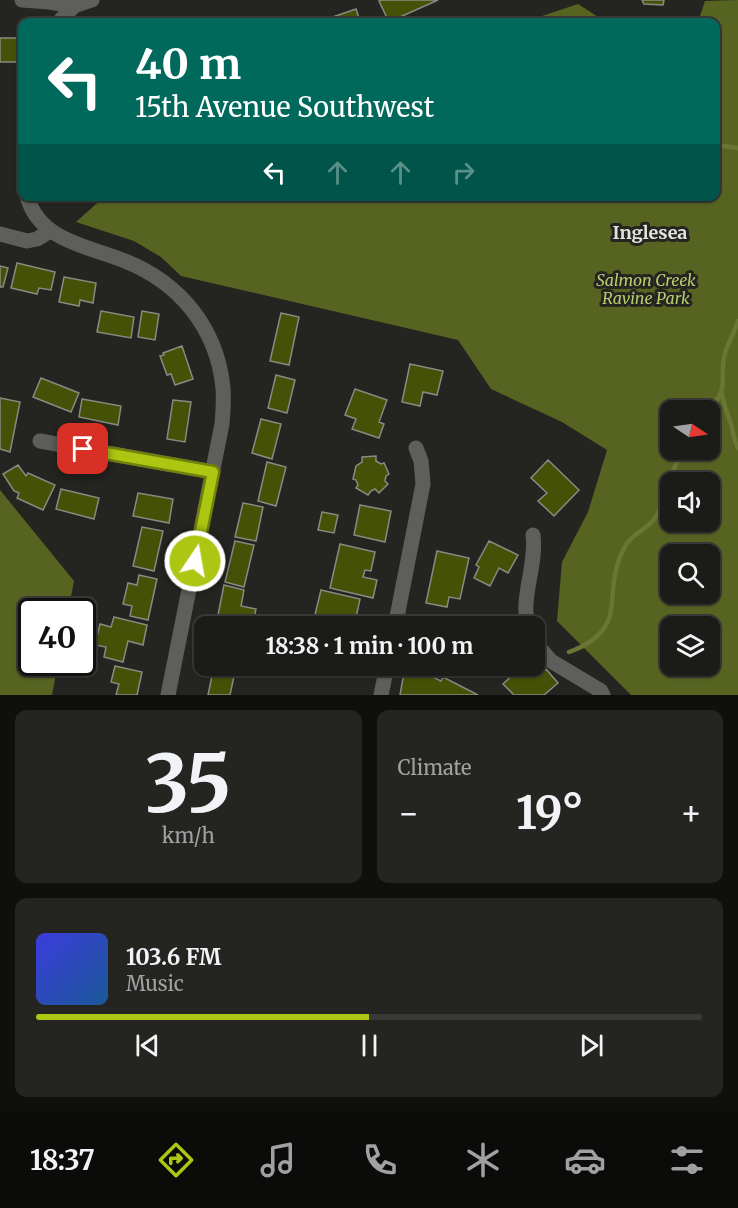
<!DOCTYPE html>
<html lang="en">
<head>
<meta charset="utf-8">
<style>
	body { margin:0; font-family:Merriweather,serif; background:#242521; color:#f1f3f6; height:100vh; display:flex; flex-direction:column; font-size:22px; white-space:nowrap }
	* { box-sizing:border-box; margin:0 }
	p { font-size:20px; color:#a0a1a2 }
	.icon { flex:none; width:33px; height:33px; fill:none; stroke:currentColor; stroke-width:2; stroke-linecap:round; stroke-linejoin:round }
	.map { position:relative; height:695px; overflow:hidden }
	.sheet { display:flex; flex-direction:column; gap:15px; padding:15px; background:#0f0f0d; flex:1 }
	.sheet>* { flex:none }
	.guide { position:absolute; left:18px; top:18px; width:702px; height:183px; border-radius:12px; box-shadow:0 2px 4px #0004,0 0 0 2px #393a37; background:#00695c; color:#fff; overflow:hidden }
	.needle { width:39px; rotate:103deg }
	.fabs { position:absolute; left:660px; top:400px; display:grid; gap:12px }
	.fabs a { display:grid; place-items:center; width:60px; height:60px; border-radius:12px; background:#1b1c18; box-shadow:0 2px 4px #0004,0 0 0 2px #393a37; font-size:30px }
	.speed { position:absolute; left:18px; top:598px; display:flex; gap:12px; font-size:30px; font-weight:700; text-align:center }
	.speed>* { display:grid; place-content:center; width:78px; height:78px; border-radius:50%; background:#1b1c18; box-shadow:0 2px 4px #0004,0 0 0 2px #393a37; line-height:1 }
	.speed .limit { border:3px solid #111; border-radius:9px; background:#fff; color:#111 }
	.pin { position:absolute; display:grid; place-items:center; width:51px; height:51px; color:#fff; margin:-26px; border-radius:12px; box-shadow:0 3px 9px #0006 }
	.me { position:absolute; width:66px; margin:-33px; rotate:12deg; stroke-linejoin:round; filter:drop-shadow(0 0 4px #0008) }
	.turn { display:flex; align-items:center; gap:21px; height:126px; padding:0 18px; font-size:27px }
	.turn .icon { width:78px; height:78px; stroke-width:2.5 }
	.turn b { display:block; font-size:42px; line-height:51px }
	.lanes { display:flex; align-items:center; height:57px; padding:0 18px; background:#0003; justify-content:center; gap:30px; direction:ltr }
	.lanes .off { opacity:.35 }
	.big { font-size:45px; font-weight:700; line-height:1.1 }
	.sheet .widget { flex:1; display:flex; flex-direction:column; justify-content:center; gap:9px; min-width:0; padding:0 21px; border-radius:12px; background:#242521 }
	.sheet .dial { align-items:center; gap:0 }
	.dial b { font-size:78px; line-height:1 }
	.song { display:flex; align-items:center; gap:18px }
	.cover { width:72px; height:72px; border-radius:9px; background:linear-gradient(135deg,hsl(240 70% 55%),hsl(210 70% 35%)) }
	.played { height:6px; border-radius:3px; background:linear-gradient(90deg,#acc612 50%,#393a37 50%) }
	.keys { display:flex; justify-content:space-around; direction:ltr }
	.heat { display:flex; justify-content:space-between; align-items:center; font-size:33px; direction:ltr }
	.sheet .tiles { flex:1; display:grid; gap:15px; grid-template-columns:1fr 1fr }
	.widget:last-child { grid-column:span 2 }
	.trip { position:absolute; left:194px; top:616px; width:351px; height:60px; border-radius:12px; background:#1b1c18; box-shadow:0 2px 4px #0004,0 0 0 2px #393a37; font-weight:700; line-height:60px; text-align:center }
	.tabs { display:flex; height:96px; justify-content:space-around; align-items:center; background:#0b0b0a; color:#a0a1a2 }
	.tabs .icon { width:42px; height:42px }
	.tabs .on { color:#acc612 }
	.tabs b { font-size:27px; color:#f1f3f6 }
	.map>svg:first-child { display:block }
	.forest { fill:#576421; fill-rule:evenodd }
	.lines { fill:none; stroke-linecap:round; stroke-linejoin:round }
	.stream { stroke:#697634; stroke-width:4.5 }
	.building { fill:#455107; stroke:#888a83; stroke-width:1.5 }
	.minor { stroke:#5e5f5c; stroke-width:15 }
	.route-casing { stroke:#70810c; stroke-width:15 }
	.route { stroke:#acc612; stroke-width:10 }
	.labels { text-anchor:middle; stroke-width:6; stroke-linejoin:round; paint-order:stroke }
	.park-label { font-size:16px; font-style:italic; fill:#b8cc6e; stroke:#242520 }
	.neighbourhood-label { font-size:18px; font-weight:bold; fill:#e1e3dc; stroke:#242520 }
</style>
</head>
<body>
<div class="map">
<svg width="738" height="695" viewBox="0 0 738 695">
	<rect width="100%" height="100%" fill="#242520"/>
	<path class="forest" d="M738,0V695H631L557,621L562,562L588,512L607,450L562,422L491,389L458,340L181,276L161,257L134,241L76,222L105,196H716V22H698L705,1ZM670,411H710V450H670ZM670,483H710V522H670ZM670,555H710V594H670ZM670,627H710V666H670Z
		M578,4L606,22H524Z
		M0,490L74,581L68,612H32V663H58L52,695H0Z"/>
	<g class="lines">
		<path class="stream" d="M716,145L738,148
			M722,394C724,404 727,413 731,424C733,432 734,440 738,448
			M707,411C732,388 718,379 725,353C728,343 735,331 738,321
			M569,652C586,646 603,636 609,618C613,607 612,593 614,581C615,571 619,559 623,550C630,534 646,531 655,518C662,510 663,498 666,488C671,475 677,463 682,450"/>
	</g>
	<path class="building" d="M381,0H438L389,22L379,1Z
		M642,0H664L663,5L644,4Z
		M356,9L360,21L370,18L372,22H325L324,20Z
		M0,38H20V62H0Z
		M17,263L55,272L51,290L39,288L37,294L11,288Z
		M0,266L8,268L3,287H0Z
		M64,277L96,283L93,303L80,300L79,306L59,302Z
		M101,311L134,317L131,338L97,332Z
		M142,311L159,314L155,340L138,337Z
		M281,313L299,317L289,365L270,361Z
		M182,346L193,379L175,385L171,374L167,375L160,356L164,355L163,353Z
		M410,364L443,371L437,395L423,392L420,406L402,402Z
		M276,375L295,380L287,413L268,408Z
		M41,378L79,393L71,412L33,397Z
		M355,389L387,400L379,422L384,424L379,438L352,429L356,419L345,415Z
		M0,398L20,402L10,452L0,449Z
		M82,399L121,406L118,425L79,417Z
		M173,400L191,402L185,442L167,439Z
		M261,419L281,424L272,459L252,453Z
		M376,456V461L381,464L384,463L389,474L386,476L385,481L388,484L379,493L375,489L371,491L368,495L356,488L358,485L356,480L353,479L356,466L362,462V457Z
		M548,460L579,490L554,516L538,501L547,493L531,478Z
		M267,462L286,467L276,506L258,501Z
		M18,465L26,476L28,473L55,485L43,510L17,498L19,493L14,491L3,474Z
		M61,489L99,498L94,519L56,509Z
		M138,493L173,499L169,523L133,516Z
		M243,503L263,507L256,541L235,537Z
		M360,505L391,511L385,542L354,535Z
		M322,512L338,515L334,533L318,530Z
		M142,527L163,531L154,571L133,566Z
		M235,541L254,545L244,587L225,582Z
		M489,541L518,555L508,573L499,568L490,586L474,578L479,567L476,565Z
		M340,544L375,552L371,571L365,570L363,577L377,580L373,598L330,588Z
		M437,551L469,558L460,599L449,597L447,607L426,603Z
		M139,575L157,579L148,620L130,616L132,606L123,604L128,583L137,585Z
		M224,585L244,590L241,606L256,609L252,627L217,620Z
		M321,590L360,599L354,627L336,624L335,627H312Z
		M432,615L458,623L457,627H420L421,624L429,627Z
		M114,617L147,625L143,645L128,641L123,662L104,657L106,647L95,645L100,624L111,627Z
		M115,666L142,672L137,695H116L119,684L111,682Z
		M409,666L441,681L443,677L478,695H400L403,678Z
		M522,666H528L538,676L546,669L558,683L544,695H514L503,684Z
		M213,671L234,676L230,695H208Z"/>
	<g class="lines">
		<path class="minor" d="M22,0L49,2L74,6L92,0
			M59,22L74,6
			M27,196C39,241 88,246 125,261C180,283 217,328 223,388C224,400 223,412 222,424L168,695
			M0,234L27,241L37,239L50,231
			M40,441L213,472
			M395,627L423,484L421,461L416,448
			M528,627C520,597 537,566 533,535
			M534,641L551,661L601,691L603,695
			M381,695L387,666"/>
	</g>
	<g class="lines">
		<g class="route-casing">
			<path id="route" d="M83,449L213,472L195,561"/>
		</g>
		<use href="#route" class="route"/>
	</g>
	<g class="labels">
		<g class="park-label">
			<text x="646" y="286">Salmon Creek<tspan x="646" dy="18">Ravine Park</tspan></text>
		</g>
		<g class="neighbourhood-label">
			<text x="650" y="239">Inglesea</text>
		</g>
	</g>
</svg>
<div class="fabs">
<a><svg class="needle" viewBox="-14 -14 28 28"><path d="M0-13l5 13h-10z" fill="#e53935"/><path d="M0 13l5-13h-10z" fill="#a0a1a2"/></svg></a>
<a><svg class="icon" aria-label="sound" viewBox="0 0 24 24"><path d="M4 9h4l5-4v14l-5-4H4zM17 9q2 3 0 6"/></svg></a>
<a><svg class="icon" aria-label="search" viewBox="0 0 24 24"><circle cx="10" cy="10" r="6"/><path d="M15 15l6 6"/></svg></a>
<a><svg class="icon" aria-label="layers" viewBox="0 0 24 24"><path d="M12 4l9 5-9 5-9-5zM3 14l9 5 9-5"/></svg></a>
</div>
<div class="speed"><div class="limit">40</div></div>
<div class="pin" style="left:83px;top:449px;background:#d93025"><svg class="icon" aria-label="arrive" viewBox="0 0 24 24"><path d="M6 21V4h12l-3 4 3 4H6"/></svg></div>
<svg class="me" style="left:195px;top:561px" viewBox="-20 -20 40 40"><circle r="17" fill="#acc612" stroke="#fff" stroke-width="3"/><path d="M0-11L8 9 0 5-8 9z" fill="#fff"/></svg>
<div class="trip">18:38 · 1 min · 100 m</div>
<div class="guide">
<div class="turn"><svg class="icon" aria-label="left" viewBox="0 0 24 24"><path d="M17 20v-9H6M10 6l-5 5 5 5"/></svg><div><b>40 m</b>15th Avenue Southwest</div></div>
<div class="lanes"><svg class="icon" aria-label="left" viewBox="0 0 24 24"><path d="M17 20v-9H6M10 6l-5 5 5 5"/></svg><svg class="icon off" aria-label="ahead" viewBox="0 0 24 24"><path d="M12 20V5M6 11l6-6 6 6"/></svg><svg class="icon off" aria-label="ahead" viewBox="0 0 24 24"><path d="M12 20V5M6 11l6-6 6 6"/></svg><svg class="icon off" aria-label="right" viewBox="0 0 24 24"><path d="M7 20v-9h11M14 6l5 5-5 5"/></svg></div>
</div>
</div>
<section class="sheet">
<div class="tiles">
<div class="widget dial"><b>35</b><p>km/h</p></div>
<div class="widget"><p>Climate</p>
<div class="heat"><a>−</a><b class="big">19°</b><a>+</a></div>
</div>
<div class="widget">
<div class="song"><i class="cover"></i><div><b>103.6 FM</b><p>Music</p></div></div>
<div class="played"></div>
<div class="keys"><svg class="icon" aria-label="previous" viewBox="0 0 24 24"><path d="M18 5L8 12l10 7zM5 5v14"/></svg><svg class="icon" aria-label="pause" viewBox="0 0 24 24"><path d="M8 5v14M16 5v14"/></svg><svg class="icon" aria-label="next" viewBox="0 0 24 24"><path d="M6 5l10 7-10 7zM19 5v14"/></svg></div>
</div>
</div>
</section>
<nav class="tabs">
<b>18:37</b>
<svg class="icon on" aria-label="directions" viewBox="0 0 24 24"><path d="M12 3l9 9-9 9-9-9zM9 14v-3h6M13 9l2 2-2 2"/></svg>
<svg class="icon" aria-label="music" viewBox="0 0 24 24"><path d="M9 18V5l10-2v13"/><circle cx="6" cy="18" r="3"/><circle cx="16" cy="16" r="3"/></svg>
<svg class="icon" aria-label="phone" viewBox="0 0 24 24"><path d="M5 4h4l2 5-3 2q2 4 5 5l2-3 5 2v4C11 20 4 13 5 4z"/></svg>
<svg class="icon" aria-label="climate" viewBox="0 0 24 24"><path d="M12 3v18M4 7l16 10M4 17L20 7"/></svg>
<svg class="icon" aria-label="car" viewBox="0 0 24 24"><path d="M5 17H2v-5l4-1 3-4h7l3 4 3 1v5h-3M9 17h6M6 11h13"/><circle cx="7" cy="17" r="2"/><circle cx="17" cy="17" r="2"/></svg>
<svg class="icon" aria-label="filters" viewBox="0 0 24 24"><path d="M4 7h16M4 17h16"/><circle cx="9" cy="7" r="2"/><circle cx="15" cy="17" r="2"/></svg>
</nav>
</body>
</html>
